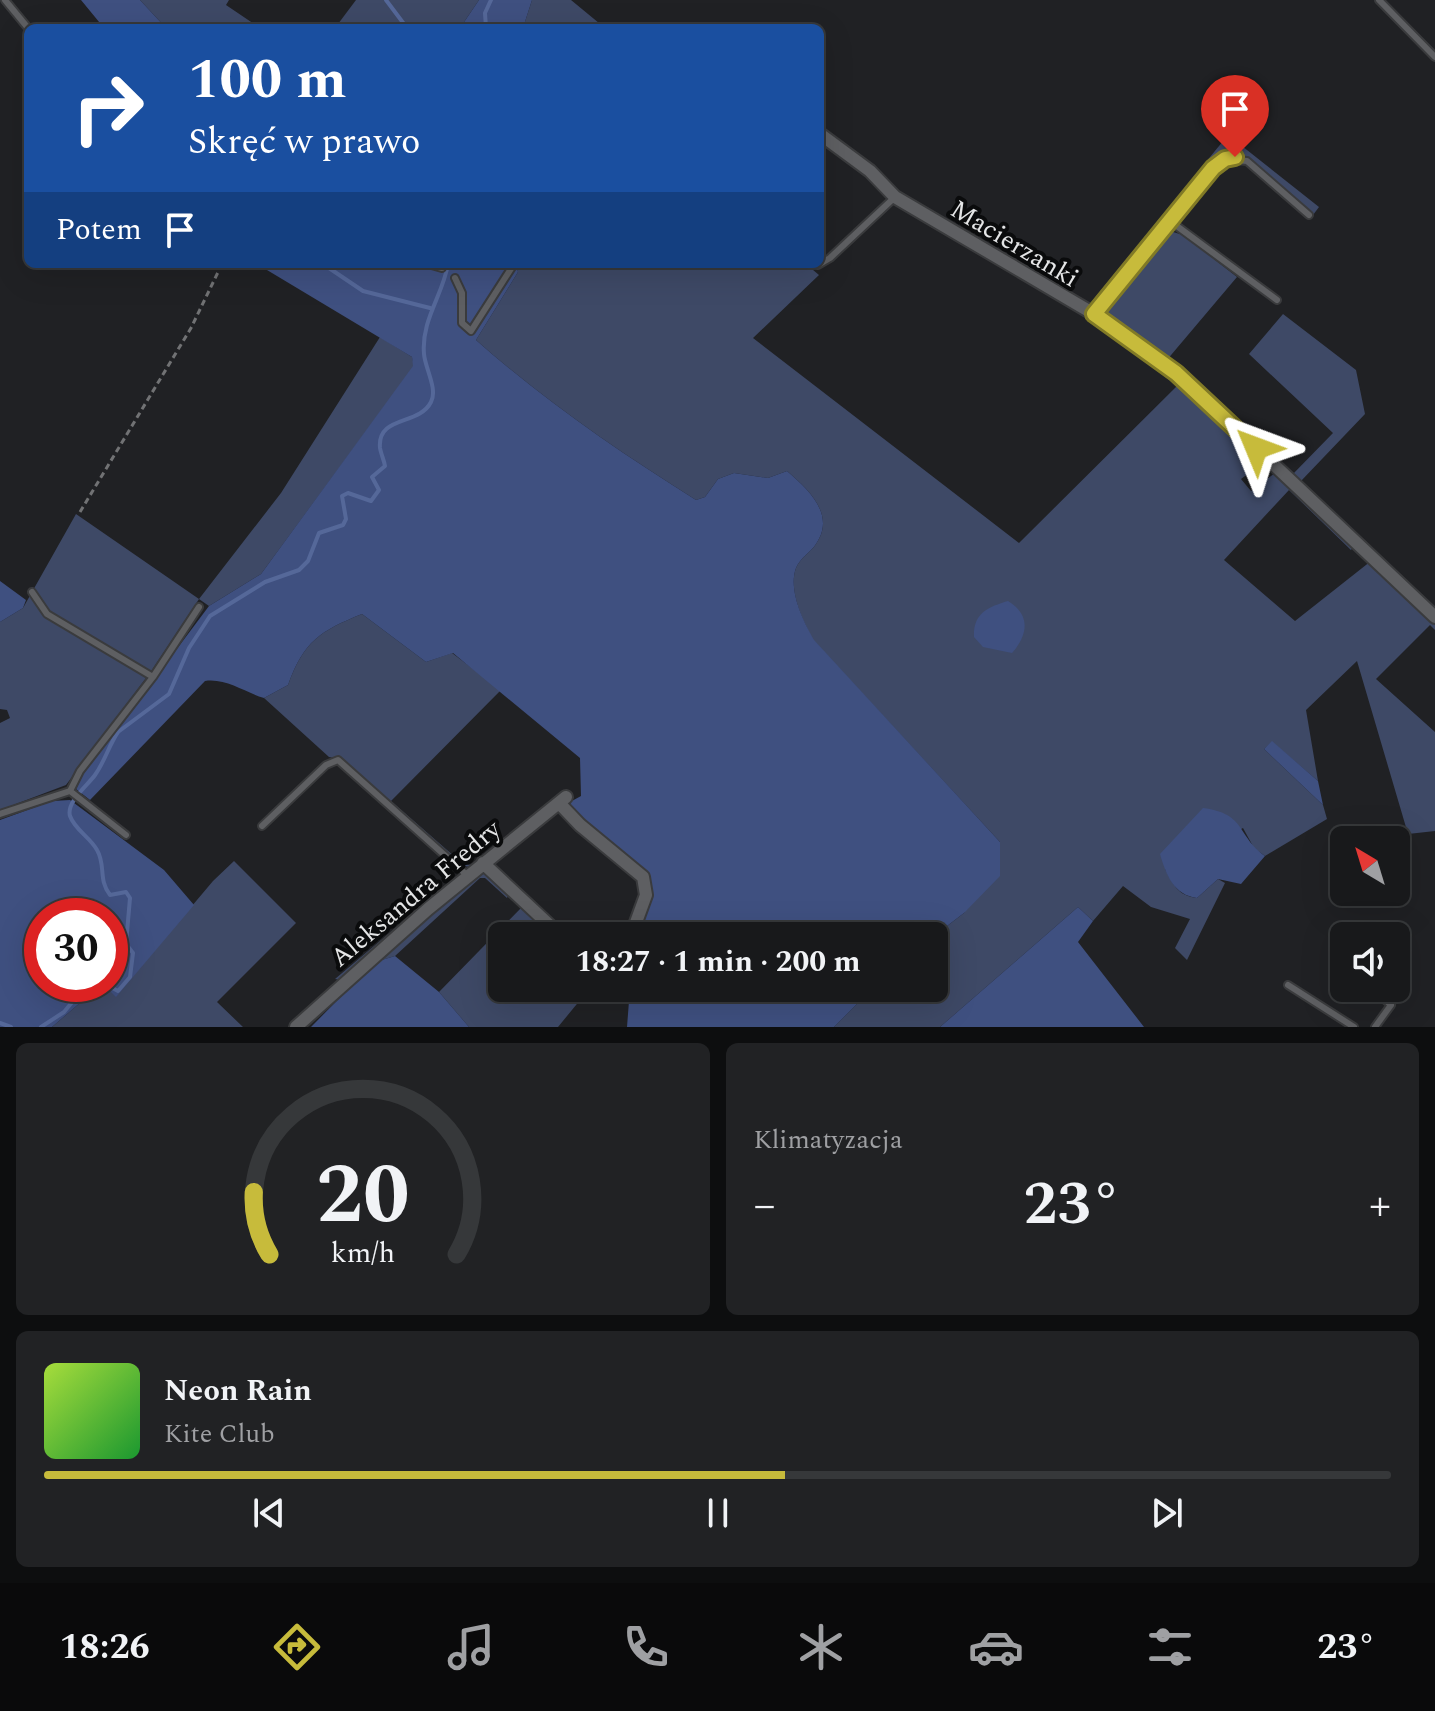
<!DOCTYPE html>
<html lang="pl">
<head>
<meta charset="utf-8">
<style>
	body { margin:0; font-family:Spectral,serif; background:#212224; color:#f1f3f6; height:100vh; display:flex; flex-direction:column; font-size:30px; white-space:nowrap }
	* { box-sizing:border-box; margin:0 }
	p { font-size:26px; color:#9fa0a3 }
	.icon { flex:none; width:44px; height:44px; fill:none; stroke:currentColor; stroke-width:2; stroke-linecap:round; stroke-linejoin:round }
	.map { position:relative; height:1027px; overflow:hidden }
	.drawer { display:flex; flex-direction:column; gap:16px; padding:16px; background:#0d0e0f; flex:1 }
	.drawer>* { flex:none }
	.top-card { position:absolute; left:24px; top:24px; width:800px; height:244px; border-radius:12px; box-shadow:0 8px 32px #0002,0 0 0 2px #36383a; background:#1a4fa0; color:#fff; overflow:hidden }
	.needle { width:52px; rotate:322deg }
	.buttons { position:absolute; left:1330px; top:826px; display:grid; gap:16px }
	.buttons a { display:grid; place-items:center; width:80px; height:80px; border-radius:12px; background:#18191b; box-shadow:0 8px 32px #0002,0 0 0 2px #36383a; font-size:40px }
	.speed { position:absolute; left:24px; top:898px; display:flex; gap:16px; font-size:40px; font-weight:700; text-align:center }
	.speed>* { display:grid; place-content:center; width:104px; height:104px; border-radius:50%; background:#18191b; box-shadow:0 8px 32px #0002,0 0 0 2px #36383a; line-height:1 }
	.speed .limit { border:12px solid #d22; background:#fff; color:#111 }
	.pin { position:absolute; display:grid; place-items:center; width:68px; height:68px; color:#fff; margin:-82px -34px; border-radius:50% 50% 50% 0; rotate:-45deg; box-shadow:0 0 8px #0007 }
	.pin .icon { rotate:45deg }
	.me { position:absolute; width:88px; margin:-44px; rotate:314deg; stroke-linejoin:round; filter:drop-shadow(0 0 6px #0008) }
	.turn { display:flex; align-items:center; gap:28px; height:168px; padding:0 32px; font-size:36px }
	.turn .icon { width:104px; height:104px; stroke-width:2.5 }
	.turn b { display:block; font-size:56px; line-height:68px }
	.then { display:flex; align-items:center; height:76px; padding:0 32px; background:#0003; gap:16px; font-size:30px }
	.big { font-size:60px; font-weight:700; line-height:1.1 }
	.drawer .card { flex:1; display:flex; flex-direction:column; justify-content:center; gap:12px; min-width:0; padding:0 28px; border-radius:12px; background:#212224 }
	.drawer .dial { align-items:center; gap:0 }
	.dial svg { height:208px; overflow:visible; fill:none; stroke:#36383a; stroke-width:7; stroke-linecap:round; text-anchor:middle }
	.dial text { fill:#f1f3f6; stroke:none }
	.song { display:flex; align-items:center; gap:24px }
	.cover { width:96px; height:96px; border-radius:12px; background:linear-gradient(135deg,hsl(80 70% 55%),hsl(130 70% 35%)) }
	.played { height:8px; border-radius:4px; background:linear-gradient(90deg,#c7bb3b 55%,#36383a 55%) }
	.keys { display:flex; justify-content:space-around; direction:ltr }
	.heat { display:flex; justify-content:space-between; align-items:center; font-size:44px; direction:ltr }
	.drawer .tiles { flex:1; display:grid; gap:16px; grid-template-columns:1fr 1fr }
	.card:last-child { grid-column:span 2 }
	.trip { position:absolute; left:488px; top:922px; width:460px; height:80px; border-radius:12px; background:#18191b; box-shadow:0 8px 32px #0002,0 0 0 2px #36383a; font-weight:700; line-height:80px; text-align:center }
	.dock { display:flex; height:128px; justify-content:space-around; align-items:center; background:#0a0a0b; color:#9fa0a3 }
	.dock .icon { width:56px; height:56px }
	.dock .current { color:#c7bb3b }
	.dock b { font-size:36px; color:#f1f3f6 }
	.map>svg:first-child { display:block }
	.green { fill:#3e4966 }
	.forest { fill:#3f5080; fill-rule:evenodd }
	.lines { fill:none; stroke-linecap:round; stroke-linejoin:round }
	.stream { stroke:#556899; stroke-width:4 }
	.service-casing { stroke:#3a3b3d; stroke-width:10 }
	.minor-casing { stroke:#3a3b3d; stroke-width:16 }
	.path { stroke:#717274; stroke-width:3; stroke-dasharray:6 4; stroke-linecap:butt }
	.service { stroke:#5e5f62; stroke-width:6 }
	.minor { stroke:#5e5f62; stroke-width:12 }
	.route-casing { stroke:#817a26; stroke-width:20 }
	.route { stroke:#c7bb3b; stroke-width:14 }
	.labels { text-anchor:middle; stroke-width:8; stroke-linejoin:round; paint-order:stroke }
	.street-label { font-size:26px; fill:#e4e5e6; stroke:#0a0b0c }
</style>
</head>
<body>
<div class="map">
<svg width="1435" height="1027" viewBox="0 0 1435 1027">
	<rect width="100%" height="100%" fill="#202124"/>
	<path class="green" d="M140,0H229L226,5L260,28H166Z
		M356,0H479L460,28H335Z
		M532,0H571L605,28H523Z
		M1228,135L1319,207L1313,215L1250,160L1230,155L1212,164L1093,307L1088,308L991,250L990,245L1089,305Z
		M1173,232L1183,235L1237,277L1166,361L1105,317L1104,306L1163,236Z
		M516,264H806L819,275L753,338L1019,543L1177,386L1152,367L1154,361L1193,392L1264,462L1241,479L1251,491L1275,473L1353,547L1351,550L1289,490L1224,560L1295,621L1371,561L1435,623V630L1430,625L1376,679L1435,732V831L1408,834L1357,661L1306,710L1318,781L1272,742L1264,749L1323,805L1327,819L1265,856L1254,848L1243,828L1165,869C1173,884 1178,896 1197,898L1218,879L1225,883L1187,960L1175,948L1190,919L1151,907L1123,886L1093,921L1078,907L940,1027H834L873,988H934V936L964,913L1000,842L813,640C803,621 788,590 796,568C800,558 811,552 816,544C836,515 809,490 787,471L768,478L734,473L718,479L705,497L696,500C618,451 545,401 476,340L518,272Z
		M1283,314L1356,370L1365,414L1301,481L1293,474L1333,433L1249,354Z
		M380,337L412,357L414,366L261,574L209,606L199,599L152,670L66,785L0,810V723L10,718L7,710L0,709V622L23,608L76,514L199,599L281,493Z
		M362,614L426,662L452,653L501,690L391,801L463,864L473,865L511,833L473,867L462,866L344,760L329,757L264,698L288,685C304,641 320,631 362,614Z
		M234,861L296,923L217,1002L243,1027H52L81,1002L107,987L116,996L213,881Z
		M479,873L486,874L509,893L507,898L485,878H480L395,956L375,962Z
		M451,881L452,884L341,980L335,979Z
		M522,907L554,936H502V988H590L558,1027H469L439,992Z"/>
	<path class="forest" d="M81,0H140L166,28H104Z
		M479,0H532L523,28H460Z
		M257,264H516L518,272L476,340C545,401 618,451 696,500L705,497L718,479L734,473L768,478L787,471C809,490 836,515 816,544C811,552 800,558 796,568C788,590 803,621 814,640L1000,842V876L964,913L934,936H634L648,883L573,812L570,802L581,796L580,758L453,653L426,662L362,614C320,631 304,641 288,685L264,698C244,692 226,678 205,681L90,800L76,789L83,774L209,606L261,574L413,366L412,357Z
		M0,581L26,600L23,608L0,622Z
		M1008,601C1031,615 1028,635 1012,653L983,647L974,637C973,613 988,607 1008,601Z
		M1272,741L1318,781L1323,805L1264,749Z
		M70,800L164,870L194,905L116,997L106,987L81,1002L52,1027H0V820L52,801ZM42,916H110V984H42Z
		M1203,808C1247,814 1236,835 1265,856L1241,884L1218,879L1197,898C1174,895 1166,875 1160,854Z
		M1078,907L1093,921L1078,942L1144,1027H940Z
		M395,956L439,992L469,1027H311L375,962Z
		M630,988H873L834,1027H627Z"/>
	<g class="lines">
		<path class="stream" d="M386,0L407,28
			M486,28L485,13L491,0
			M323,264L363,291L430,308
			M105,984L118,991L130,977L133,953L126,944L130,898L126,892L110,895C98,880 106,865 97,850C90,837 75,830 70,816C66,802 88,785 95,775C105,761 109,745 118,732L169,694L189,648L210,616L265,582L299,570L308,561L319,533L343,525L346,519L342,496L348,493L371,501L379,490L372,477L385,466C384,460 381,454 380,448C377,415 419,426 431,402C438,389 425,368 424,354C421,320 443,295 448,264
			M0,1023L11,1027
			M41,1027L64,1012L73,1001L103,984"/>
		<g class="service-casing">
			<path id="service" d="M5,0L28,28
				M1379,0L1435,57
				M1170,221L1277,300
				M428,264L442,268
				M811,264L818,265L830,258L895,197
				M455,278L462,293V323L471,331L514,264
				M1094,314L1225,159L1247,161L1309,215
				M32,592L47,614L153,677
				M70,791L80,771L153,677L199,607
				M0,814L70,791L126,835
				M262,826L326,765L338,760L468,876
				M1288,985L1354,1027
				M1372,988L1391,1005L1375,1027"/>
		</g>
		<g class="minor-casing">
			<path id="minor" d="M820,134L870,171L895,197L1094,314L1156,358L1195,390L1435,617
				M559,803L580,825L643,877L646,895L631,936
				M483,863L561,936
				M296,1027L428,909L566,797"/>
		</g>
		<path class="path" d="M80,512L191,328L222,264"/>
		<use href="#service" class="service"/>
		<use href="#minor" class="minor"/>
	</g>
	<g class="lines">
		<g class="route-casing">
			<path id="route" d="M1235,157L1225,159L1213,168L1094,314L1176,373L1256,448"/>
		</g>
		<use href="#route" class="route"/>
	</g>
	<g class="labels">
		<g class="street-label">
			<text transform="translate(1015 243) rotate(31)" y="9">Macierzanki</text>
			<text transform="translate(415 893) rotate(-40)" y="9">Aleksandra Fredry</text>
		</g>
	</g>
</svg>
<div class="buttons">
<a><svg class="needle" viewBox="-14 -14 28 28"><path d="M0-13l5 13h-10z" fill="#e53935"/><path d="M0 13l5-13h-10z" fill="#9fa0a3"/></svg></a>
<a><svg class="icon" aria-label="sound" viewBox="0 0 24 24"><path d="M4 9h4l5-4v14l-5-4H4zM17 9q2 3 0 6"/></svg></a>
</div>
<div class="speed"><div class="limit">30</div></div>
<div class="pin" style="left:1235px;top:157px;background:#d93025"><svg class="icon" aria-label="arrive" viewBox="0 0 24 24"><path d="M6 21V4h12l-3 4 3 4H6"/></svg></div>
<svg class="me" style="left:1256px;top:448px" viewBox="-20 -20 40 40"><path d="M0-17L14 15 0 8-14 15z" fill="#c7bb3b" stroke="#fff" stroke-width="4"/></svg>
<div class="trip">18:27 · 1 min · 200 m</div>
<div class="top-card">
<div class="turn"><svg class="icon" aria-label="right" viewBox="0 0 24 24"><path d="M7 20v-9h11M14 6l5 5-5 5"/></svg><div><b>100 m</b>Skręć w prawo</div></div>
<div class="then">Potem<svg class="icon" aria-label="arrive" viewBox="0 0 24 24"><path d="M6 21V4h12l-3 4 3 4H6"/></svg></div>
</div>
</div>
<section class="drawer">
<div class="tiles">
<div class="card dial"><svg viewBox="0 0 100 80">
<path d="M14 69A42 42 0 1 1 86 69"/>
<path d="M14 69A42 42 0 0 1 8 45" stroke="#c7bb3b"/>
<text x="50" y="56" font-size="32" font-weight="700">20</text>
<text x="50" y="72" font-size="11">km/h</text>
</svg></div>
<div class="card"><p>Klimatyzacja</p>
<div class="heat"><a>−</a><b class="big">23°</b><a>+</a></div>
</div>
<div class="card">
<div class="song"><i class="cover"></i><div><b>Neon Rain</b><p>Kite Club</p></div></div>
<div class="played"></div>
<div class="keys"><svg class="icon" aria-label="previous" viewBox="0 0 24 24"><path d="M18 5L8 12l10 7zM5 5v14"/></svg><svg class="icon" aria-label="pause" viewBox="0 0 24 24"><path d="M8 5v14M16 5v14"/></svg><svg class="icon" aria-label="next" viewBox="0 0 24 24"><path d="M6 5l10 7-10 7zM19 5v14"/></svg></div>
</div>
</div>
</section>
<nav class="dock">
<b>18:26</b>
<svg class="icon current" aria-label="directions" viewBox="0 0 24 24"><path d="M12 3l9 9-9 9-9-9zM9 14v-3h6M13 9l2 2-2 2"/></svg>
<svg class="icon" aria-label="music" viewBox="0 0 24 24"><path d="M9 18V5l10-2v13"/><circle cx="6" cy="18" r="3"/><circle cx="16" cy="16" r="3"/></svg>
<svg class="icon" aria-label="phone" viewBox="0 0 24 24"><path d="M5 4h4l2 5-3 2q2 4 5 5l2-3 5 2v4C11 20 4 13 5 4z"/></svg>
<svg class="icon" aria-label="climate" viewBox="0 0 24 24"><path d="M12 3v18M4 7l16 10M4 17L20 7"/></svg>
<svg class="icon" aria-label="car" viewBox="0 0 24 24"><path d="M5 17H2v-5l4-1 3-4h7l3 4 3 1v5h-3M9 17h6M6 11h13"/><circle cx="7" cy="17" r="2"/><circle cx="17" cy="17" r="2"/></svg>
<svg class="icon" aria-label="filters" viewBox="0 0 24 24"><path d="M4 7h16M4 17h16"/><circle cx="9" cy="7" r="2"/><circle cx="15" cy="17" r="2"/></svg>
<b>23°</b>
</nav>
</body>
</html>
